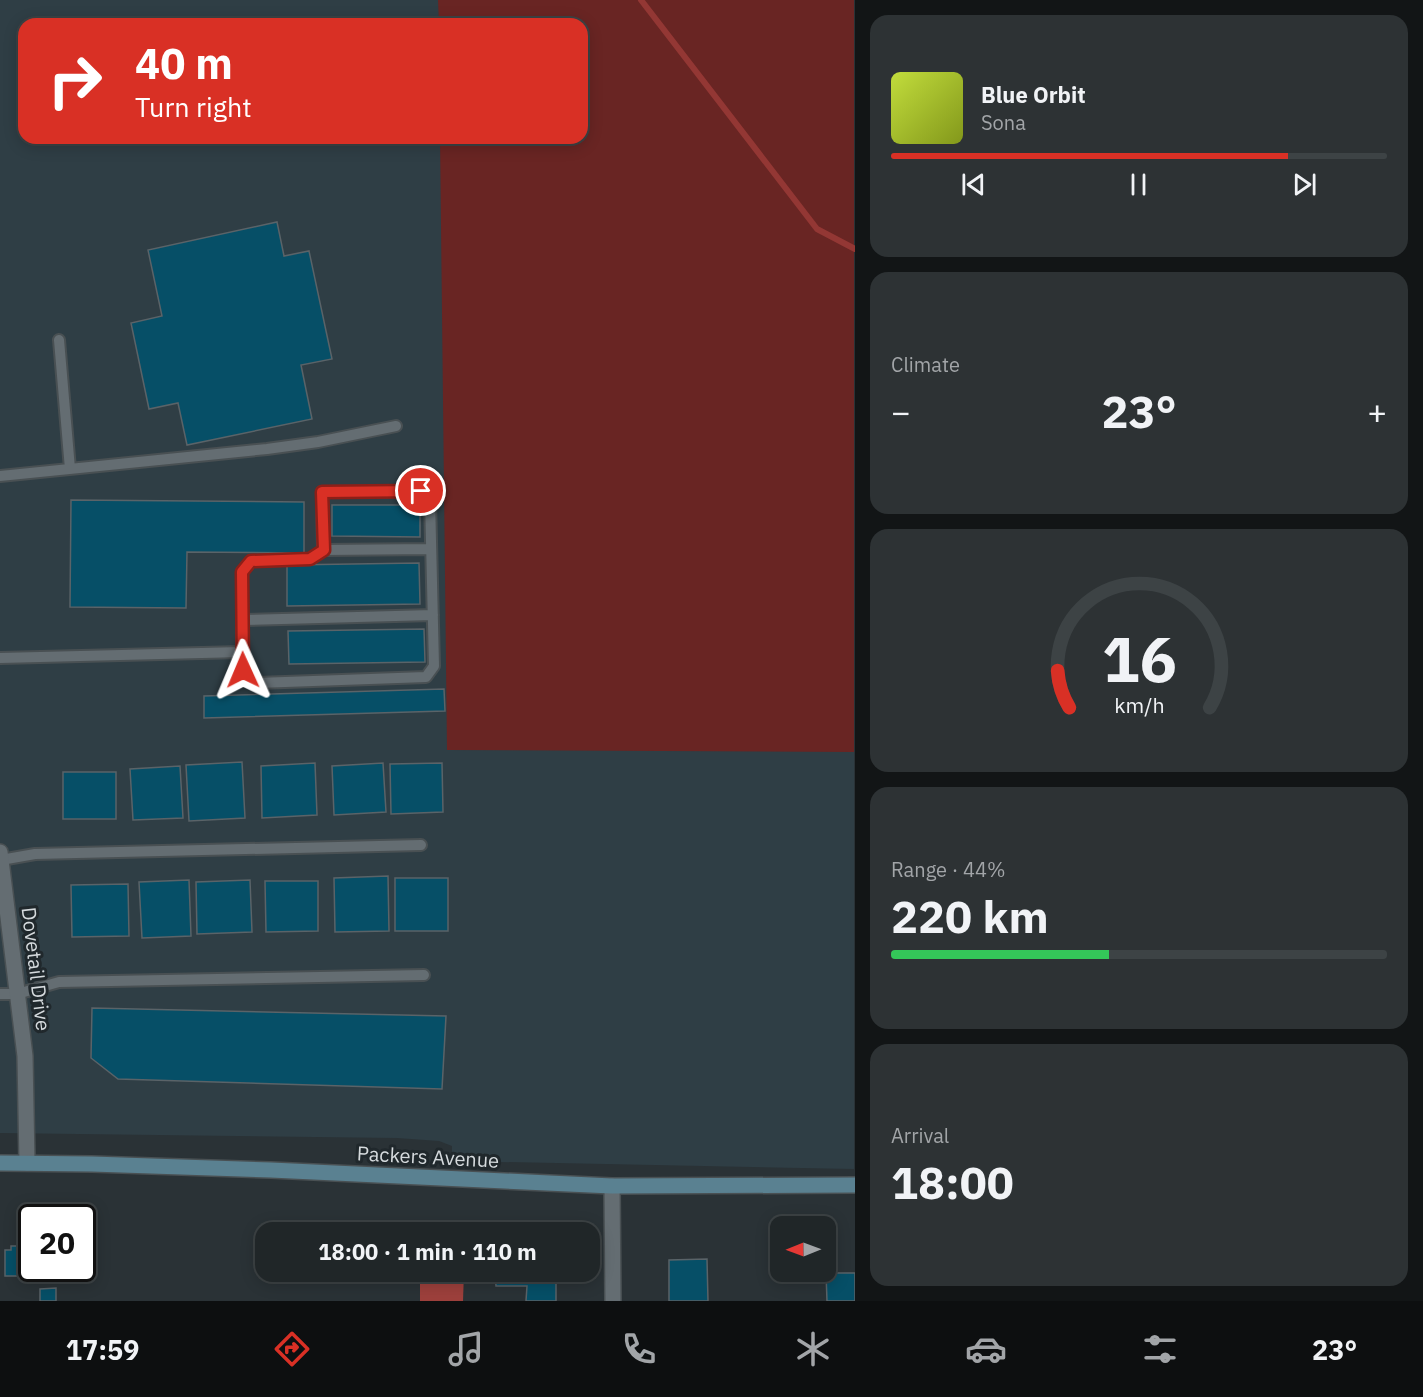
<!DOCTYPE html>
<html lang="en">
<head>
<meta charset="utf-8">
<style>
	body { margin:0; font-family:"IBM Plex Sans",sans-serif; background:#2d3234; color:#f1f3f6; height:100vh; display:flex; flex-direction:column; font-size:22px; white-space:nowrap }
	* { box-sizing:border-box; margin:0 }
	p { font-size:20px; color:#a2a5a8 }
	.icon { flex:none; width:33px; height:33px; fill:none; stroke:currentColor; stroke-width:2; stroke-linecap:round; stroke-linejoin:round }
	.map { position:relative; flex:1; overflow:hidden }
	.side { display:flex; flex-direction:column; gap:15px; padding:15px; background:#121516; width:568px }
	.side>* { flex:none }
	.banner { position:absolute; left:18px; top:18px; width:570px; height:126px; border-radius:18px; box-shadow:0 3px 15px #0003,0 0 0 2px #3d4345; background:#d93025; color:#fff; overflow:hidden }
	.needle { width:39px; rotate:269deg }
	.fabs { position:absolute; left:770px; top:1216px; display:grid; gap:12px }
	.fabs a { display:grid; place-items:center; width:66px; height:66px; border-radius:12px; background:#202628; box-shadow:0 3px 15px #0003,0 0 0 2px #3d4345; font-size:30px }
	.speed { position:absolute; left:18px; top:1204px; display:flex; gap:12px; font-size:30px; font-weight:700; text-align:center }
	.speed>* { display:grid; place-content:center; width:78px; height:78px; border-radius:50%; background:#202628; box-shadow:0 3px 15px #0003,0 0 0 2px #3d4345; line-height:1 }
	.speed .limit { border:3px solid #111; border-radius:9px; background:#fff; color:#111 }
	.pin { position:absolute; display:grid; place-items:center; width:51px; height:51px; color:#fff; margin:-26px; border:3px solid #fff; border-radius:50%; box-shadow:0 2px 6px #0007 }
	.me { position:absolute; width:66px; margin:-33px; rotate:359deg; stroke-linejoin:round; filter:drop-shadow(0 0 4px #0008) }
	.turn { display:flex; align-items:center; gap:21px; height:126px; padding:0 18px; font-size:27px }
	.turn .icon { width:78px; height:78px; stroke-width:2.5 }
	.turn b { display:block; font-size:42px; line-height:51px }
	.big { font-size:45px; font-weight:700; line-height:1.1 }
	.side .widget { flex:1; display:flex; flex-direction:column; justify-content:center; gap:9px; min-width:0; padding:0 21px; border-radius:18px; background:#2d3234 }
	.side .dial { align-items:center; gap:0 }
	.dial svg { height:156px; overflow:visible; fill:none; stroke:#3d4345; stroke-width:7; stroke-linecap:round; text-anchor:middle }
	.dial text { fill:#f1f3f6; stroke:none }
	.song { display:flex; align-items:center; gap:18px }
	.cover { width:72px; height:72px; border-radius:9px; background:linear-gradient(135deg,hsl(70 70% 55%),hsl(70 70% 35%)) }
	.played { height:6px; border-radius:3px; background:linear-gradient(90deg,#d93025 80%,#3d4345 80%) }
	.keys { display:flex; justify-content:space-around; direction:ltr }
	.heat { display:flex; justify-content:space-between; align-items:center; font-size:33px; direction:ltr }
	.charge { height:9px; border-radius:4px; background:linear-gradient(90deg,#34c759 44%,#3d4345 0) }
	.trip { position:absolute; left:255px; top:1222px; width:345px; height:60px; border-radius:18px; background:#202628; box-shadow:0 3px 15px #0003,0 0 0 2px #3d4345; font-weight:700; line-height:60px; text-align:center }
	.menu { display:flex; height:96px; justify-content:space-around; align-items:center; background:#0d0f10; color:#a2a5a8 }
	.menu .icon { width:42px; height:42px }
	.menu .selected { color:#d93025 }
	.menu b { font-size:27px; color:#f1f3f6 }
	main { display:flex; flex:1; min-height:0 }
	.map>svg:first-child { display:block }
	.built { fill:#2f3e45; fill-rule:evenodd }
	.green { fill:#692523 }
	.forest { fill:#9d403c }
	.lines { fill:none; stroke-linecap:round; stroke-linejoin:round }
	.stream { stroke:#933734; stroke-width:6 }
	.building { fill:#064f67; stroke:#5a6368; stroke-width:1.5 }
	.lane-casing { stroke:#495053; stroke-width:14 }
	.street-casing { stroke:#495053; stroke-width:18 }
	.secondary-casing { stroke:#495053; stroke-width:18 }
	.lane { stroke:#646d72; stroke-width:10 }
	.street { stroke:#646d72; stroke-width:15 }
	.secondary { stroke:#5a8191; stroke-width:15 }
	.route-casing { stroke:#8d1f18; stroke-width:15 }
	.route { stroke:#d93025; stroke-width:10 }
	.labels { text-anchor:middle; stroke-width:6; stroke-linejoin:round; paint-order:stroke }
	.street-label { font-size:20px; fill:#d5dadd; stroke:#20282c }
</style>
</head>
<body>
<main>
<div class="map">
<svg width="855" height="1301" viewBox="0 0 855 1301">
	<rect width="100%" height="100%" fill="#2a3236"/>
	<path class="built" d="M0,0H854V1169L452,1161V1146L439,1141L397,1138L0,1133ZM24,24H582V138H24Z"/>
	<path class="green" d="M438,0H854V752L447,750L440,138H582V24H439Z"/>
	<path class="forest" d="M420,1272H464L463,1301H420Z"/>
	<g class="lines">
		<path class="stream" d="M641,0L817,229L855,249"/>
	</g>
	<path class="building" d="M277,222L284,256L309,251L332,359L301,365L312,419L187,445L178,403L149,409L131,323L162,316L148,250Z
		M71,500L304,502V553L187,552L186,608L70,607Z
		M332,505H420V537L332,536Z
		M419,563L420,604L287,606V565Z
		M424,629L425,662L289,664L288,631Z
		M444,689L445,711L204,718V696Z
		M242,762L245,818L189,821L186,765Z
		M315,763L317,815L262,818L261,766Z
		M383,763L386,812L334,815L332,766Z
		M442,763L443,812L391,814L390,764Z
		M180,766L183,818L133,820L130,769Z
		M63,772H116V819H63Z
		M388,876L389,931L335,932L334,878Z
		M395,878H448V931H395Z
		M189,880L191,936L142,938L139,882Z
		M250,880L252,932L197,934L196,882Z
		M265,881H318V931L266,932Z
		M128,884L129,936L72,937L71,885Z
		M92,1008L446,1016L442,1089L118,1079L91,1058Z
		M11,1246H19V1252H32V1269H37L36,1276H5V1250H11Z
		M707,1259L708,1301H669V1260Z
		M495,1272H556V1301H526L527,1286H496Z
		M826,1273H855V1301H827Z
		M56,1288V1301H40V1289Z"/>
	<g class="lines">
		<g class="lane-casing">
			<path id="lane" d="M59,340L70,469
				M0,476L267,449L318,442L396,426
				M242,620V572L251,561L311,559L323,550
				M242,652V620L433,615
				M0,658L242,652L243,670L257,683L426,677L434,666L430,499L421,491L322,492L323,550L431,549
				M1,860L35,854L421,845
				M0,994H17L59,982L424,975"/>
		</g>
		<g class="street-casing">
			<path id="street" d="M0,852L25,1056L27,1163
				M612,1186L613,1301"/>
		</g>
		<g class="secondary-casing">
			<path id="secondary" d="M0,1163L92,1164L271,1170L612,1186L855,1185"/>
		</g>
		<use href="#lane" class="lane"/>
		<use href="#street" class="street"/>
		<use href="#secondary" class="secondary"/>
	</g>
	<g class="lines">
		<g class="route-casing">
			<path id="route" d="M243,670L242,572L251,561L310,559L324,550L322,492L421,491"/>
		</g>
		<use href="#route" class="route"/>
	</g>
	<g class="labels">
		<g class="street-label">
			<text transform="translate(36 969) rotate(83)" y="7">Dovetail Drive</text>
			<text transform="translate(428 1157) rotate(3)" y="7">Packers Avenue</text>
		</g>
	</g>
</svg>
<div class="fabs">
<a><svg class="needle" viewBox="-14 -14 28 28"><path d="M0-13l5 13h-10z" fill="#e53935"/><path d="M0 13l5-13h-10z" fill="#a2a5a8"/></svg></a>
</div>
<div class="speed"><div class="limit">20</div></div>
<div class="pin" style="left:421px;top:491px;background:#d93025"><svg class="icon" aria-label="arrive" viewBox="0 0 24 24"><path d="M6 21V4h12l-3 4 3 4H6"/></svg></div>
<svg class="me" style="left:243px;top:670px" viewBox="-20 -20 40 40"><path d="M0-17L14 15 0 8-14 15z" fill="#d93025" stroke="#fff" stroke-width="4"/></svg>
<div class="trip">18:00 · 1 min · 110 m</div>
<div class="banner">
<div class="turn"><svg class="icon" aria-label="right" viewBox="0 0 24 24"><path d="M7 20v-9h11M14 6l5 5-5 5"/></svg><div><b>40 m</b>Turn right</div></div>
</div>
</div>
<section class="side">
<div class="widget">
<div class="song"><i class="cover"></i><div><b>Blue Orbit</b><p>Sona</p></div></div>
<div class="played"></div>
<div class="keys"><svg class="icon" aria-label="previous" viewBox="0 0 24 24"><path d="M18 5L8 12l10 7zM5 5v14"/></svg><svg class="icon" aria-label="pause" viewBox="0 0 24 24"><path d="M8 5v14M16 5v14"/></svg><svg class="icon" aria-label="next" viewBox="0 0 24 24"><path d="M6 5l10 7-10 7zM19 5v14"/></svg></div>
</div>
<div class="widget"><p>Climate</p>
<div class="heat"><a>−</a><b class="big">23°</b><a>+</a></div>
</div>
<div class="widget dial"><svg viewBox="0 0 100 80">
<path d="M14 69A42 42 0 1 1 86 69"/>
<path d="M14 69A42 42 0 0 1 8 50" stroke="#d93025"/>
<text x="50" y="56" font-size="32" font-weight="700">16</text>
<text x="50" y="72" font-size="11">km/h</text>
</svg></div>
<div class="widget"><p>Range · 44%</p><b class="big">220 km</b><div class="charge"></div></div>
<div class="widget"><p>Arrival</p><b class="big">18:00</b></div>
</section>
</main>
<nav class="menu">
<b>17:59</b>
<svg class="icon selected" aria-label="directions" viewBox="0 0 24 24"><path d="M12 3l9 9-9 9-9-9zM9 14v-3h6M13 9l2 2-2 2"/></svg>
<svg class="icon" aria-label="music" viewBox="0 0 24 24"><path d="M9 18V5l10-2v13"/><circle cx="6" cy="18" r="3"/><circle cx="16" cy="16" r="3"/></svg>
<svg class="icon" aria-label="phone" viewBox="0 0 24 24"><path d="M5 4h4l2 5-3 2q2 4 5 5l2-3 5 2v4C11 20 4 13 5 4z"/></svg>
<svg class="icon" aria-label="climate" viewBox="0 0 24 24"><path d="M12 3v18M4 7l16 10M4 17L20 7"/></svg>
<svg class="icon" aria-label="car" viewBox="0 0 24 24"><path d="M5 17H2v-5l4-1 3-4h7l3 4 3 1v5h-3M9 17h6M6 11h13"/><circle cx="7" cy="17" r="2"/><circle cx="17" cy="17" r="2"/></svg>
<svg class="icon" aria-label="filters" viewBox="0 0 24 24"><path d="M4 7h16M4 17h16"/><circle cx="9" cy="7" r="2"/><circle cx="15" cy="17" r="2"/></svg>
<b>23°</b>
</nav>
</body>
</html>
